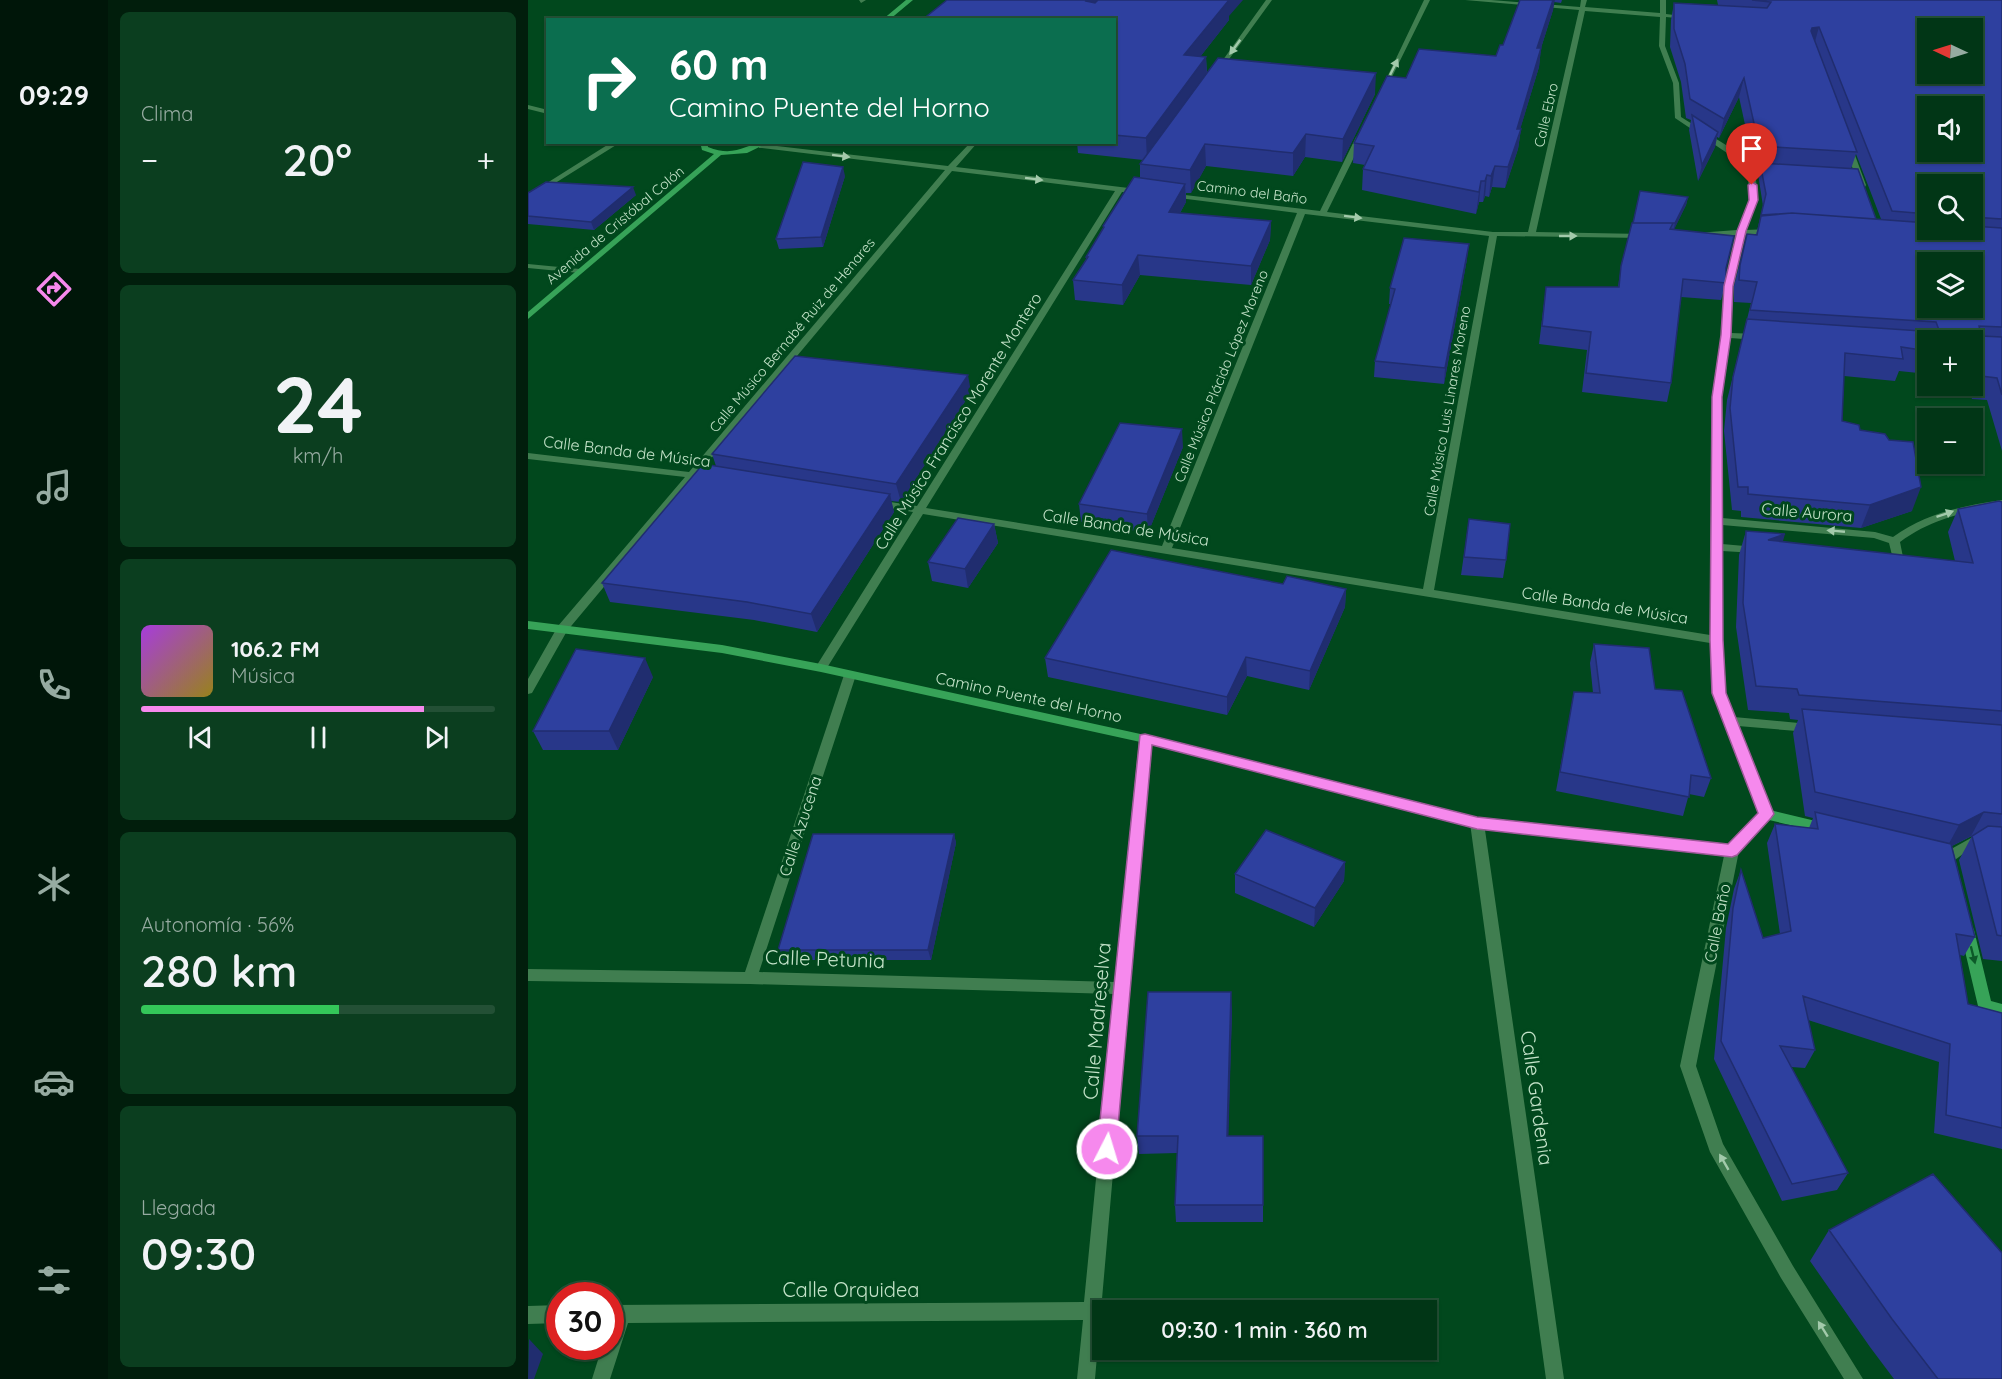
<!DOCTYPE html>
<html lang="es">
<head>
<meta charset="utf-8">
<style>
	body { margin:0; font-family:Quicksand,sans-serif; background:#0b3e1f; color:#f1f3f6; height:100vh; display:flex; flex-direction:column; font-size:22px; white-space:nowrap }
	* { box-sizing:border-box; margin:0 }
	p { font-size:20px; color:#96aba1 }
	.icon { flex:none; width:33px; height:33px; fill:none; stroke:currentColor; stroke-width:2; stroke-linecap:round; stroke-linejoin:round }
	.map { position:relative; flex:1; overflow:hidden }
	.side { display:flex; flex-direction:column; gap:12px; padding:12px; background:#011e0c; width:420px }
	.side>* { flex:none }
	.top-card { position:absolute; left:18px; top:18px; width:570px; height:126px; border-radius:0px; box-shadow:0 2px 4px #0004,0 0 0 2px #235035; background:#0b6e4f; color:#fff; overflow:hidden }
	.needle { width:39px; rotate:274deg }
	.tools { position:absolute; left:1389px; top:18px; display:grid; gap:12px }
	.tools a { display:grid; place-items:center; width:66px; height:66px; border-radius:0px; background:#013616; box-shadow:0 2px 4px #0004,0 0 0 2px #235035; font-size:30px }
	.speed { position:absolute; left:18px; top:1282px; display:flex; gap:12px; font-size:30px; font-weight:700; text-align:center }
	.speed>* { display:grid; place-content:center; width:78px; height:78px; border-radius:50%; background:#013616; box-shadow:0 2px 4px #0004,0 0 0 2px #235035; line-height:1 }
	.speed .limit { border:9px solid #d22; background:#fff; color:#111 }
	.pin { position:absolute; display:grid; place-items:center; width:51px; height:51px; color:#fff; margin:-62px -26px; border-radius:50% 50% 50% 0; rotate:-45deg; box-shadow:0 0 6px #0007 }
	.pin .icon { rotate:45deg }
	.me { position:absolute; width:66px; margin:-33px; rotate:5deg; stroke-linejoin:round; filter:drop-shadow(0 0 4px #0008) }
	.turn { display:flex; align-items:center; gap:21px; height:126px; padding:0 24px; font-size:27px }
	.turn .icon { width:78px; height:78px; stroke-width:2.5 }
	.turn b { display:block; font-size:42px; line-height:51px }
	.big { font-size:45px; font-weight:600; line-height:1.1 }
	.side .card { flex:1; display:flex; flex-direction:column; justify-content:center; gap:9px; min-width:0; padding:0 21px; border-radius:9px; background:#0b3e1f }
	.side .dial { align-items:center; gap:0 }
	.dial b { font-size:78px; line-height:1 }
	.song { display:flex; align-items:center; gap:18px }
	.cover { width:72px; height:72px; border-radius:9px; background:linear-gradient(135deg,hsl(280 70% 55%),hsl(50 70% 35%)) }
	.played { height:6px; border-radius:3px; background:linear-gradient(90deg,#f689ed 80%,#235035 80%) }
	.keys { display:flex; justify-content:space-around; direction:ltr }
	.heat { display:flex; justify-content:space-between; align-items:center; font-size:33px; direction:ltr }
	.charge { height:9px; border-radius:4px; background:linear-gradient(90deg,#34c759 56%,#235035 0) }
	.trip { position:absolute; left:564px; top:1300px; width:345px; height:60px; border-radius:0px; background:#013616; box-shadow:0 2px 4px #0004,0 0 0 2px #235035; font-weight:600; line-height:60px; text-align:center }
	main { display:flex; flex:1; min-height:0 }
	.dock { display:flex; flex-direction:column; width:108px; justify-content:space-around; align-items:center; background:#001609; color:#96aba1 }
	.dock .icon { width:42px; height:42px }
	.dock .current { color:#f689ed }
	.dock b { font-size:27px; color:#f1f3f6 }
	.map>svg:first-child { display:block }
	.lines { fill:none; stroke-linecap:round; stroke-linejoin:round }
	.lane { fill:#407e50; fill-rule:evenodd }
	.street { fill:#407e50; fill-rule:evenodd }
	.secondary { fill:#37a358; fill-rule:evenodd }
	.wall { fill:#283789; fill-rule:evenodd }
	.shaded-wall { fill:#202d6f }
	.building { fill:#2e409f; stroke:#202d6f; stroke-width:1.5; fill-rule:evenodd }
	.oneway { fill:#a3caab }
	.oneway2 { fill:#0c5a29 }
	.route { fill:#f689ed; stroke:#a0599a; stroke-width:1.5 }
	.labels { text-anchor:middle; stroke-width:6; stroke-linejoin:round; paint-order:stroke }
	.far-street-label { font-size:14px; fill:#c4e3c9; stroke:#01481d }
	.street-label { font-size:16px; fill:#c4e3c9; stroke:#01481d }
	.near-street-label { font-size:20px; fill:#c4e3c9; stroke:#01481d }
</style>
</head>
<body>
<main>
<nav class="dock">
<b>09:29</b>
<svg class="icon current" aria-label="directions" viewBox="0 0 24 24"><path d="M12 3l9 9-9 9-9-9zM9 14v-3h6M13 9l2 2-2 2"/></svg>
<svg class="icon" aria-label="music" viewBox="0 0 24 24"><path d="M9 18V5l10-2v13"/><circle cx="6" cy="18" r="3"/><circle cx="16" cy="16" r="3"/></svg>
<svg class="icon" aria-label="phone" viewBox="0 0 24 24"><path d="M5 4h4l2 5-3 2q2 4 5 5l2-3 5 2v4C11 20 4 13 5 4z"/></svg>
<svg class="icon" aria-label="climate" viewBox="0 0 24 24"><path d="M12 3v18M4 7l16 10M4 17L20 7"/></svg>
<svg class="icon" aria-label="car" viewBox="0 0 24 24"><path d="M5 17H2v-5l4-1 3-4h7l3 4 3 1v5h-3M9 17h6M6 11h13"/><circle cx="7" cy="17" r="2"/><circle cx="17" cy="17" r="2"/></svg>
<svg class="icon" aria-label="filters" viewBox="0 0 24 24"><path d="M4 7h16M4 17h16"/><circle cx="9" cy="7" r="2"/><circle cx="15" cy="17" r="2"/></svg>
</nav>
<section class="side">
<div class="card"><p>Clima</p>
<div class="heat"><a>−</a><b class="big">20°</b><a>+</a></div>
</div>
<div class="card dial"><b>24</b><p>km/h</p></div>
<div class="card">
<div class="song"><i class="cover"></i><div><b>106.2 FM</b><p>Música</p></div></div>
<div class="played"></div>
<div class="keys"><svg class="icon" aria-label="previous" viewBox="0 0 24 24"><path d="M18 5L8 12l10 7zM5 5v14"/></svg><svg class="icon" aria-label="pause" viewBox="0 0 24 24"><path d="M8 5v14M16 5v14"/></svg><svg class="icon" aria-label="next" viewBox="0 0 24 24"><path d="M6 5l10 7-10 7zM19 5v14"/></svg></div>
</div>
<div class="card"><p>Autonomía · 56%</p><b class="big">280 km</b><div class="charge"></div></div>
<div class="card"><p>Llegada</p><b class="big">09:30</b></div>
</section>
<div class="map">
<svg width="1474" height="1379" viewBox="0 0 1474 1379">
	<rect width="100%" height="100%" fill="#01481d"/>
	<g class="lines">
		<path class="lane" d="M331,0H338L333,3Z
			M84,142H93L0,200V195Z
			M0,264L52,269L56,271L52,273L0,268Z"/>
		<path class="street" d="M738,0H744L691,73H687V71Z
			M896,0H902L857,91L852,92Z
			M937,0H963L1052,7L1053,0H1059L1057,7L1132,13V0H1138V14L1162,17L1159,19L1138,17L1137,46L1151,83L1153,117L1214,155L1227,170L1230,199L1217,230L1244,229L1248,231L1244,233L1216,235L1204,286L1203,333L1230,334L1234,337L1230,340L1202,338L1194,397V518L1347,532L1365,537C1398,513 1434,506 1474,500V506C1436,512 1403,519 1372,542L1375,557L1374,559L1359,563L1354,560L1355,558L1364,555L1361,543L1346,538L1194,525V544L1228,547L1233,550L1228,553L1194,551V640L1197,693L1206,717L1281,724L1287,728L1281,732L1210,726L1245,814L1243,818H1233L1231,814L1185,693L1182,643L395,514L297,671H289L287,668L289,665L385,512L349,506L344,503L349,500L389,506L587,191L424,171L171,473L185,475V479L167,478L39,631L4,693L0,694V679L30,626L157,477L0,459V453L161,472L417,170L234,148H231V144L420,166L443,142H450L428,167L617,190V194H614L594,192L398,508L634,546L769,213L643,197L639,195L640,193L792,211L828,137L832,135L836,137L799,212L965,232H1000L1051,10ZM1057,11L1132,17L1131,46L1145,83L1147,118L1208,159L1219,170L1222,199L1209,230L1168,233L1164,235L1168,237L1208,235L1196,286L1194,335L1184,397L1182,635L906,590L969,236L1115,238L1119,236L1115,234L1008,232ZM777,214L961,236L895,589L644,548Z
			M0,105L20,110V114L0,109Z
			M1317,145L1324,147L1338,185L1337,187L1330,185Z
			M322,671L328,675L231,972L587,982L611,739L613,736H621L623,739L567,1379H549L555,1320L100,1323L82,1379H64L74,1347H82V1305L556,1302L586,994L222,984L0,981V969L217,972L316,675Z
			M949,818L954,819L956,823L1036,1379H1018L942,823L944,819Z
			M1443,838L1474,841V851C1465,850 1451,846 1443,849C1433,853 1428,864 1416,861L1414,857L1416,853Z
			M1204,846L1209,847L1211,851L1168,1066L1195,1144L1265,1266L1335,1379H1316L1253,1278L1182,1152L1152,1066L1197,851L1199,847Z
			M32,1305V1323L0,1324V1306Z"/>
		<path class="secondary" d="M378,0H385L361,20H354Z
			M172,142H179L180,147C209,159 218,142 242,142L219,153L193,155L0,319V312L186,154L174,150Z
			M0,621L194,645L293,664L617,735L949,818L1201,845L1233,810L1238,809L1296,823L1301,824L1303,828L1301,832L1296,833L1241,820L1209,855L1204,856L949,828L617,743L293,672L194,653L0,629Z
			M1439,924L1444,926L1446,930L1463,1001L1474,1004V1016L1452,1010L1450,1006L1432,930L1434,926Z"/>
	</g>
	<path class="wall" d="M992,0H1034L1033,3L1026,2L1025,10L1013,48L1011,67L992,129H993L990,149L977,188L964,187L961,197L957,196L955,202H951L948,214L834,190L835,169L837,165L825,163L826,143L878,78L968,56L975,45Z
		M1189,0H1474V451L1459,400L1444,399L1439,386H1444V340H1400V374L1371,371L1367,381L1316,376L1314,421L1332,430L1384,511L1333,528L1213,517V511L1204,510L1196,431L1199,400L1223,303L1206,302V286L1219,234L1228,235L1235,206L1230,174L1232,166H1226L1211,97L1191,138L1189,137L1187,147L1170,181L1161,130L1163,120L1158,118L1153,82L1142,47L1143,20L1146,3L1190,5ZM1328,154L1353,219H1348L1323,169ZM1400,184H1444V230H1400Z
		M701,16V20L672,57H678L679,73L847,94L814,162L777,157L765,176L678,166L663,193H658V202L652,213L743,221L742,240L723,285L612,275L595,305L547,300L545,280L558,260V257L575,229V226L612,178V164L615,160L550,153L549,142H586V20Z
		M317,176L295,247L251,249L248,239Z
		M0,193L108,195L66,230L0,224Z
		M1160,197L1158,205L1146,229L1198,268V283L1193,300L1153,297L1143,383L1139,402L1054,392L1059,350L1011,344L1018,287H1090L1093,266L1105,223Z
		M939,259L916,384L846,377L847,361L863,304H861L862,288Z
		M443,392L373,502L363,501L366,512L289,632L226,620L82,602L74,583L188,466L184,454Z
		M655,447L620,533L553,522L551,504Z
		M1474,502V961L1455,959L1431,860L1444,836L1424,846L1447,937L1436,956L1432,955L1440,1004L1474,1013V1149L1406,1133L1411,1062L1280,1020L1287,1050L1277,1068L1263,1067L1320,1173L1309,1190L1254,1201L1186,1059L1198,928L1206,889L1213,870L1235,938L1252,934L1239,843L1247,824L1281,828L1285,818L1277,816L1265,733L1270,720L1262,719L1261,713L1220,710L1208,627L1211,555L1218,531L1255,542L1427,561L1420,532L1430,509Z
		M941,519L978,560L975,578L933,575Z
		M466,524L470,543L440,588L404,581L400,562Z
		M755,584L818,589L817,607L781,690L719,676L699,715L520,677L517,658Z
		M1066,644L1127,689L1183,778L1176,797L1161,794L1155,816L1028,791L1046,692L1065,693L1062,663Z
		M125,677L90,750H15L5,731Z
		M426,834L428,843L403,960H254L250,950Z
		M817,862L816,881L786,927L707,893V874Z
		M704,1010L700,1136H735V1222H648L647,1205L649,1153L611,1154L609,1136Z
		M1301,1230L1474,1379H1366L1342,1347L1282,1261Z"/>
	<path class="shaded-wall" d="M559,0H570L571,8L558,1Z
		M698,0H715L701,16V20L657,76L656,55Z
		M1025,0H1027L1025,10L1007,67L1009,48Z
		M1291,27L1286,45L1283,31L1284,28Z
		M1013,48L1011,67L988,143L993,129L990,149L977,188L980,167L989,129Z
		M678,57L679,78L619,160L618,138Z
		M848,73L847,94L814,162L815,139Z
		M1216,78L1211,97L1191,138L1196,119Z
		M1190,132L1187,147L1170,181L1174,165Z
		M778,134L777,157L765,176V153Z
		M677,144L678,166L663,193L662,170Z
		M967,166L964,187L961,197L963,176Z
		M315,167L317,176L295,247L293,237Z
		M959,175L957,196L955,202L957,181Z
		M953,181L951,202L948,214L951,192Z
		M657,184L658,202L642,231L641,212Z
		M105,187L108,195L66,230L63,222Z
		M1160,197L1158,205L1145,232L1147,223Z
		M743,221L742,240L723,285V266Z
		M941,244L939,259L916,384L917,368Z
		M610,255L612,275L595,305L594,285Z
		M440,375L443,392L373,502L368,484Z
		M654,429L655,447L620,533L619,514Z
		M1393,487L1384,511L1333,528L1342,505Z
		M362,494L366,512L289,632L283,614Z
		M466,524L470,543L440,588L437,569Z
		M1257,534L1250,558L1240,540Z
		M818,589L817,607L781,690L782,671Z
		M718,657L719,676L699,715V697Z
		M117,658L125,677L90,750L81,731Z
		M1456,812L1443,836L1418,849L1431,825Z
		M426,834L428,843L403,960L400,950Z
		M817,862L816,881L786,927L787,908Z
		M703,992L704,1010L700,1153L699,1136Z
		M1,1339L15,1354L6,1379H0Z"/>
	<path class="building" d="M419,0H559L558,1L567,3L570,0H701L656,55L678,57L618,138L586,135V20H394Z
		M992,0H1025L1009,48H1013L989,129H993L980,167L967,166L963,176L959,175L957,181H953L951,192L835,169L846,146L826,143L859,76L878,78L891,49L968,56L972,45H975Z
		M1224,0H1474V219L1444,217V184H1400V214L1364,211L1291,27L1284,28L1283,31L1329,152L1231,146L1216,78L1196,119L1162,99L1157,64L1146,29V3L1239,8L1243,2ZM1400,28H1444V74H1400ZM1400,106H1444V152H1400Z
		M690,58L848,73L815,139L778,134L765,153L677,144L662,170L612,164Z
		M1164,115L1190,132L1174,165Z
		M275,162L315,167L293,237L248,239Z
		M1232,163L1330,169L1348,219L1264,213L1233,215L1238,194Z
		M606,177L657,184L641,212L743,221L723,266L610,255L594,285L545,280L560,257H558L576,227L575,226Z
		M18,182L105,187L63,222L0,216V193Z
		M1112,191L1160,197L1147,223H1105Z
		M1264,213L1400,223V230H1444V226L1474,228V327L1451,326L1453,336L1474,337V395L1469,378L1453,376L1445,356H1444V340H1400V351L1373,347L1375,359L1317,353L1314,421L1331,425L1332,430L1357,434L1361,440L1385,442L1393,487L1342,505L1220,494V487H1210L1202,408L1205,377L1219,319L1408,332L1411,330L1408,322L1222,310L1229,282L1211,280L1212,265L1219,234L1229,235L1233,216ZM1400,262H1444V308H1400Z
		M1104,223H1145L1142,229L1206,236L1198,268V283L1155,279L1143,383L1058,373L1063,332L1014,326L1018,287H1091L1093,266Z
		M876,238L941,244L917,368L847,361L867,289L862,288Z
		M267,356L440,375L368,484L184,454Z
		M592,423L654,429L619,514L551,504Z
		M175,464L362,494L283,614L219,602L74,583Z
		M1471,501L1474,502V711L1271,695L1269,689L1228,686L1215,603L1218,531L1257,534L1240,540L1445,563L1430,509Z
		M430,518L466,524L437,569L400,562Z
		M941,519L982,524L978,560L936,557Z
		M583,550L755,584L759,576L818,589L782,671L718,657L699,697L517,658Z
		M1066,644L1121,648L1127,689L1154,691L1183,778L1163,775L1161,797L1032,772L1046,692L1072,693Z
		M48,649L117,658L81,731H5Z
		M1274,709L1474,725V814L1456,812L1431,825L1287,792Z
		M1287,812L1423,844L1447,937L1428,934L1440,1004L1474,1013V1128L1418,1115L1422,1044L1275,996L1287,1050L1252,1046L1320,1173L1264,1184L1193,1041L1205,908L1213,870L1235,938L1263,931L1247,824L1290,829Z
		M1460,826L1474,827V936L1469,935L1444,836Z
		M738,830L817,862L787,908L707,874Z
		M285,834H426L400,950H250Z
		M620,992H703L699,1136H735V1205H647L650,1136H609Z
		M1405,1174L1474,1253V1379H1410L1364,1319L1301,1230Z"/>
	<defs><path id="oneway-solid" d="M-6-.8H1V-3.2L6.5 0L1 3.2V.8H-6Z" transform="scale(1.5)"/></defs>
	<g class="oneway">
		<use href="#oneway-solid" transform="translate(707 47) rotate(126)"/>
		<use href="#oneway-solid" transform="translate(866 67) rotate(-64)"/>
		<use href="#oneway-solid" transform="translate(313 156) rotate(7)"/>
		<use href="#oneway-solid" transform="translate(506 179) rotate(7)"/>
		<use href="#oneway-solid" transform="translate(825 217) rotate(7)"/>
		<use href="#oneway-solid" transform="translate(1040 236)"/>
		<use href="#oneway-solid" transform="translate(1417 514) rotate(-19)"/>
		<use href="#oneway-solid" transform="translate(1308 531) rotate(-175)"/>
		<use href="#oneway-solid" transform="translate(1196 1162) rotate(-120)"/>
		<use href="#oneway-solid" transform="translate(1295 1329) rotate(-122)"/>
	</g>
	<use class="oneway2" href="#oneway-solid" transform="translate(1445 955) rotate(76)"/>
	<path class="route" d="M1224,182L1229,185L1230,200L1218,231L1205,286L1203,335L1194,397L1195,640L1198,693L1246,814L1243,818L1209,855L1204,857L949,829L624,745L588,1149L585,1155L579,1158L572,1155L569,1149L612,735L617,734L949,817L1200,844L1230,813L1184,693L1182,640L1184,397L1193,335L1196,286L1209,231L1221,200L1220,185Z"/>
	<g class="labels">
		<g class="far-street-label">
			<text transform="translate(1018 115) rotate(-77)" y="5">Calle Ebro</text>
			<text transform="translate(724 192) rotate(7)" y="5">Camino del Baño</text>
			<text transform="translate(87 225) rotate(-40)" y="5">Avenida de Cristóbal Colón</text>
			<text transform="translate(264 335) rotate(-50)" y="5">Calle Músico Bernabé Ruiz de Henares</text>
			<text transform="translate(693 376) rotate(-68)" y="5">Calle Músico Plácido López Moreno</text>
			<text transform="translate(919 411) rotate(-80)" y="5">Calle Músico Luis Linares Moreno</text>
		</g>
		<g class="street-label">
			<text transform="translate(430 421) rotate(-58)" y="6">Calle Músico Francisco Morente Montero</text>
			<text transform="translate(99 451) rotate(7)" y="6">Calle Banda de Música</text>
			<text transform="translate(1279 512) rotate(5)" y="6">Calle Aurora</text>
			<text transform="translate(598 527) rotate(9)" y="6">Calle Banda de Música</text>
			<text transform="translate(1077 605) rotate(9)" y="6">Calle Banda de Música</text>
			<text transform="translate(501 697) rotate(12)" y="6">Camino Puente del Horno</text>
			<text transform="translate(272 826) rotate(-72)" y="6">Calle Azucena</text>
			<text transform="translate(1189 923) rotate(-79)" y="6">Calle Baño</text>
		</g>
		<g class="near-street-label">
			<text transform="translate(297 959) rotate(2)" y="7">Calle Petunia</text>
			<text transform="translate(569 1021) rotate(-85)" y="7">Calle Madreselva</text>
			<text transform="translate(1009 1098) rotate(82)" y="7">Calle Gardenia</text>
			<text x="323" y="1297">Calle Orquidea</text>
		</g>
	</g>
</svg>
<div class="tools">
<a><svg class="needle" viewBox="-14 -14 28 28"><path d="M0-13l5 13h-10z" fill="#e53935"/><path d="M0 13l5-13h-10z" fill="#96aba1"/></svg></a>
<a><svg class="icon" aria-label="sound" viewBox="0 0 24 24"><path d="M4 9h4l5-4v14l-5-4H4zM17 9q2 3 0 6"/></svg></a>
<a><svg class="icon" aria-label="search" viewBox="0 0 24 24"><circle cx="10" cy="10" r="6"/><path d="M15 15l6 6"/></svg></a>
<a><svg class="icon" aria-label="layers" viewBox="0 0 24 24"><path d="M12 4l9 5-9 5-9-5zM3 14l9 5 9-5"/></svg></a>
<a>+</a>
<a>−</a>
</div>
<div class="speed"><div class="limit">30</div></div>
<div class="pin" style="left:1224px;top:185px;background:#d93025"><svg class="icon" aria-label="arrive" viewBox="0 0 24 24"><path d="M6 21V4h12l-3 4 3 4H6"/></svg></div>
<svg class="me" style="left:579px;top:1149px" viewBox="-20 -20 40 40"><circle r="17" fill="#f689ed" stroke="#fff" stroke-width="3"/><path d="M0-11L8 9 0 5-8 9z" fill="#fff"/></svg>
<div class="trip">09:30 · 1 min · 360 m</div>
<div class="top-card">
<div class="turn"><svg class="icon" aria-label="right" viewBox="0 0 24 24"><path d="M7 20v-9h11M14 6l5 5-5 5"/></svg><div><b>60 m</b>Camino Puente del Horno</div></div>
</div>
</div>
</main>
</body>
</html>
